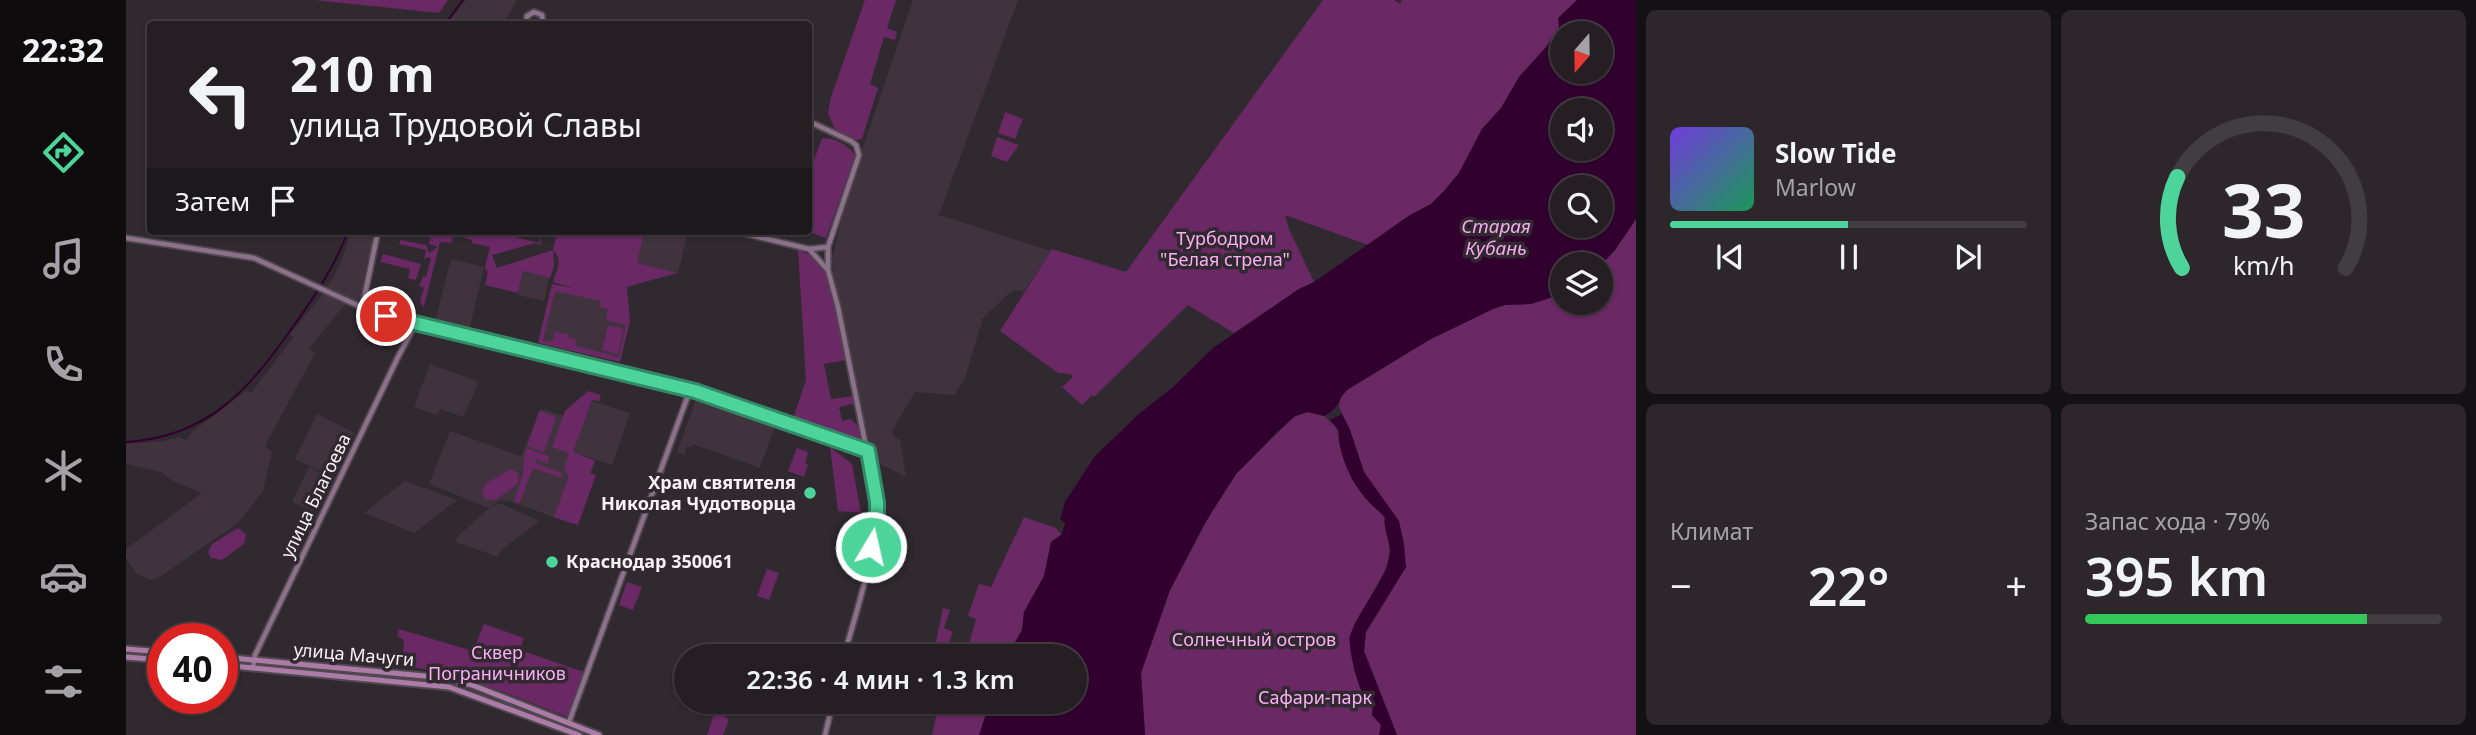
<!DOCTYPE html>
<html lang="ru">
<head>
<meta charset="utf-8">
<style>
	body { margin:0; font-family:"Noto Sans",sans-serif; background:#2d272c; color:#f1f3f6; height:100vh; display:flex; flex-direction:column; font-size:26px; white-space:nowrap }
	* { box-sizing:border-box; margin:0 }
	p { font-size:23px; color:#a3a2a6 }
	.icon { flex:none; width:38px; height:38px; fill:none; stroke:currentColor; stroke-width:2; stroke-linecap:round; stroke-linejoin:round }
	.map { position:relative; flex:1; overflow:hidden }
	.sheet { display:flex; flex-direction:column; gap:10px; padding:10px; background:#141114; width:840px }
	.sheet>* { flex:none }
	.guide { position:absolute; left:21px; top:21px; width:665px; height:214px; border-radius:7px; box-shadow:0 2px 5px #0004,0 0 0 2px #423d41; background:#251f24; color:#f1f3f6; overflow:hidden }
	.needle { width:46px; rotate:200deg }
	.fabs { position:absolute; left:1424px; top:21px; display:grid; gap:14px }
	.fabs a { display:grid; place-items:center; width:63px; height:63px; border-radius:50%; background:#251f24; box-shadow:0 2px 5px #0004,0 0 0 2px #423d41; font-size:35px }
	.speed { position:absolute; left:21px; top:623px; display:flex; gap:14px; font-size:35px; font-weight:700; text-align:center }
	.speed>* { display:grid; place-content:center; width:91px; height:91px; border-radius:50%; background:#251f24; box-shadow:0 2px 5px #0004,0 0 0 2px #423d41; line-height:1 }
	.speed .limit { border:10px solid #d22; background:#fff; color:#111 }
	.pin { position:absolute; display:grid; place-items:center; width:60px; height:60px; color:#fff; margin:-30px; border:4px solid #fff; border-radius:50%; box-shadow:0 2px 7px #0007 }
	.me { position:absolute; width:77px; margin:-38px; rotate:9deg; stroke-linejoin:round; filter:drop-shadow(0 0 5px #0008) }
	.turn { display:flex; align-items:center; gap:24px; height:147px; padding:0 28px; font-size:32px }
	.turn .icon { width:91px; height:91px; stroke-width:2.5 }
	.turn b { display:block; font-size:49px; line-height:60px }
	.then { display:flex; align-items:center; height:66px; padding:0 28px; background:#0003; gap:14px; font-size:26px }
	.big { font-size:52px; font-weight:600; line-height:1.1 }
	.sheet .widget { flex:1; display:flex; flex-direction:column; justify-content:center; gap:10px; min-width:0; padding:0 24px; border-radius:10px; background:#2d272c }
	.sheet .dial { align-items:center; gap:0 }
	.dial svg { height:182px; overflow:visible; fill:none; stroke:#423d41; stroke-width:7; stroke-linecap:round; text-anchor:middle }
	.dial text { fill:#f1f3f6; stroke:none }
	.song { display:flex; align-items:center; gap:21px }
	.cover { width:84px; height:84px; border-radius:10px; background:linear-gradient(135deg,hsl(260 70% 55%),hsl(150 70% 35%)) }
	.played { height:7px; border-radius:4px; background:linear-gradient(90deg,#4cd49b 50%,#423d41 50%) }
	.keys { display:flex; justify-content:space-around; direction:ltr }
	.heat { display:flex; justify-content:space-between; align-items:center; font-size:38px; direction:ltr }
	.charge { height:10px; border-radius:5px; background:linear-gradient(90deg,#34c759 79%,#423d41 0) }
	.sheet .tiles { flex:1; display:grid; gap:10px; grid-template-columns:repeat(2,1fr) }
	.trip { position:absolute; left:548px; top:644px; width:413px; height:70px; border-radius:35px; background:#251f24; box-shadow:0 2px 5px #0004,0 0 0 2px #423d41; font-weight:600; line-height:70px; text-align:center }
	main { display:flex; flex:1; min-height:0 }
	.menu { display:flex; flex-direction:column; width:126px; justify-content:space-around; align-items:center; background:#0f0c0e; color:#a3a2a6 }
	.menu .icon { width:49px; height:49px }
	.menu .current { color:#4cd49b }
	.menu b { font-size:32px; color:#f1f3f6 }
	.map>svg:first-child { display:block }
	.built { fill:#40333e }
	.green { fill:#6a2865; fill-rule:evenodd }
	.water { fill:#31002f; fill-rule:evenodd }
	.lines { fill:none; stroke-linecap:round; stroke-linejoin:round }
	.stream { stroke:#31002f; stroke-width:2 }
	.secondary-casing { stroke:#4f484e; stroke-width:8 }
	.primary-casing { stroke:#4f484e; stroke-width:9 }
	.secondary { stroke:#8d7089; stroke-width:4.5 }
	.primary { stroke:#ac7ba7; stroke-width:5 }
	.route-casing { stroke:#318a65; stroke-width:18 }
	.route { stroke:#4cd49b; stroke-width:12 }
	.poi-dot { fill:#4cd49b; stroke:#312930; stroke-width:2.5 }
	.labels { text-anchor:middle; stroke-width:7; stroke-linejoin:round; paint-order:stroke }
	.park-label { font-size:18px; fill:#fcaff4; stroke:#312930 }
	.poi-label { font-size:18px; font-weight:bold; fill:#f8f2f7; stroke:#312930; text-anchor:end }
	.street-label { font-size:18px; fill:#f8f2f7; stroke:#312930 }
	.water-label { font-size:19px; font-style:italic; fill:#f6a9ee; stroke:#312930 }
</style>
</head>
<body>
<main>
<nav class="menu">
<b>22:32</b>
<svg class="icon current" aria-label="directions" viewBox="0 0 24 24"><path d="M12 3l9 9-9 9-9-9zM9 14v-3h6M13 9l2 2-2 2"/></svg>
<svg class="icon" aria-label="music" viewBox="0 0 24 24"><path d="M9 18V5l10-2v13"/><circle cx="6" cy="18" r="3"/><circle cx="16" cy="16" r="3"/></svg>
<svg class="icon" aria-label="phone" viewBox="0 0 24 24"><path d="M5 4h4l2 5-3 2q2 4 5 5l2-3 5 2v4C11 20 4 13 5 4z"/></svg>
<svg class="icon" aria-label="climate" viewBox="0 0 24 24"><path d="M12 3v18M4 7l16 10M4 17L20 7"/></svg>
<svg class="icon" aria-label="car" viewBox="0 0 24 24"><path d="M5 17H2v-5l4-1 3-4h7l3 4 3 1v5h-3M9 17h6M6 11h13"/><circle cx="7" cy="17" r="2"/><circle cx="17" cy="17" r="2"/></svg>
<svg class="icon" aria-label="filters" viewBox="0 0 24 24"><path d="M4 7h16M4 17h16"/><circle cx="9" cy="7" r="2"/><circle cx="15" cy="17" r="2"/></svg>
</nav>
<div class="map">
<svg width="1510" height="735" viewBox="0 0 1510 735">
	<rect width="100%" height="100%" fill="#312930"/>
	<path class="built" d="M340,0H391L377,24H321Z
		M787,0H892L813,215L925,251L898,291L887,290L857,318L838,381L828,395L789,392L766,431L767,436L774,440L780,477L747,460L707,275L706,260L723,188Z
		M226,231H250L240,266L235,301L232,308L219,304L183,349L189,353L139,446L146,452L137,491L112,523L35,576L25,580L11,574L0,558V549L76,493L47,481L35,472L0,464V444L38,441L53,437L60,440L66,432L120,391L126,392L167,338L164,334L201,289L214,264Z
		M515,231H562L552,273L526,279L504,273Z
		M325,259L358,267L344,327L310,319Z
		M397,271L423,278L418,301L392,295Z
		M426,284L502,302L504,321L494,362L412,343Z
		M304,364L353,382L337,417L314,409L311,415L288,407Z
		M572,394L593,402L592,407L648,428L634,468L567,444L566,447L561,446L558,455L551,452Z
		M466,401L504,413L486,465L453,454L469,461L446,524L387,502L374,500L363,508L303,484L324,431L395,456L415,409L458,422Z
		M191,414L229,433L207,477L169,459Z
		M183,467L206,478L194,504L191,503L187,512L166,502Z
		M279,481L331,500L288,533L238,513Z
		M373,503L412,520L410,524L375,550L372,557L330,542L332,536L362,509Z"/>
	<path class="green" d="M188,0H322L313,13Z
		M739,0H770L761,28L771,32L769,40L758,37L744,84L752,88L736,139L731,140L709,130L702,113L705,97Z
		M1197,0H1268L1274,4L1276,0H1451L1433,18V27L1420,48L1393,77L1375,108L1356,129L1333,173L1318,191L1305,204L1284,215L1242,245L1159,215L1163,229L1188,282L1173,289L1108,333L1062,305L968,397L966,395L956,405L936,387L947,377L944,374L932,373L874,331L926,249L1000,272Z
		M879,112L897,119L889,139L872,133Z
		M871,137L893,145L881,162L865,156Z
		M696,138C709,138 721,144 729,155L700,238L680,231H682L683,174Z
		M1510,219V735H1271L1238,651L1240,632L1280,567L1253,494L1238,472L1224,430L1213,407L1214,397L1221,390L1303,340L1367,309L1379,305L1405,304L1437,293V303H1475V265L1489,250Z
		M306,231H321L320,236L327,237L325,243L314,242L298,307L294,302L298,288L293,286L297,276L300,277L305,258L301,257L298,260L300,250L273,244L275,240L300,245L303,253L312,247L303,244L304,240L308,241L304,239L306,234H309Z
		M333,231H344L355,234L356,231H365L413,243L417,231L414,245L409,243L366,255L371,268L427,250L431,231H518L511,263L551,273L501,287L504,321L494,362L412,343L426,284L447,288L427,282C430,270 438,262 427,250L428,266L424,278L397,271L392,293L359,285L362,271H360L359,267L364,247L346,243V240L332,236ZM429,291L475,301L474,307L482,309L480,320L500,325L493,357L450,346L449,339L442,338L443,335L429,332L426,342L417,340Z
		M672,250C714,264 713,323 721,360L698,364L705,399L728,396L727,404L713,407L716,421L725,419L735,429L738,441L734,445L666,422L680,380Z
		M257,254L295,264L290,280L282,278L284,269L254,262Z
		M482,325L498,329L492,354L476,350Z
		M462,391L475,395L473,401L466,400L447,452L469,461L464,473L470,475L452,525L428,517L443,476L438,469L443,453L426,447L439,411Z
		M413,411L430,417L418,452L401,446Z
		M1182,412L1198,416L1211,428L1213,444L1226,480L1243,502L1259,518L1258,522L1264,549L1260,569L1232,618L1223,638L1228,670L1237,696L1247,704L1246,715L1255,725L1253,735H1019L1015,673L1044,590L1086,511L1110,474L1169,416Z
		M704,447L726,464L735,513L712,511Z
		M401,448L423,456L421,464L410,459L409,463L434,472L437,476V478L407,468L393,504L388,502L397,474L398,457Z
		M671,448L682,452L679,463L682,464L678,477L662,471Z
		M385,469L393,474L392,484L369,500L359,499L356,493L359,484Z
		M898,517L930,528L936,535L925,542L918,576L898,612L896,630L883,653L885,656H807L817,608L824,610L818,628L827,632L822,645L841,652L850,619L842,616L853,584L865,587Z
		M112,528L120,534L118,544L96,560L85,558L82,552L86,544Z
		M641,569L653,573L643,600L631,596Z
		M501,582L516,587L507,610L493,605Z
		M358,624L398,638L394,650L458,672L442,717C387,696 334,672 276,666L278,640L271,636L273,629L347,651Z
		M813,702H864L853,735H806Z
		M590,708L603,720L597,735H581Z"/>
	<path class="water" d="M1451,0H1510V219L1489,250L1475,265L1437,264L1436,294L1405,304L1379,305L1367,309L1303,340L1221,390C1210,402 1215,407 1198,416L1182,412L1169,416L1152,431L1110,474L1079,523L1044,590L1015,673L1019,735H853L864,702H948V656H885L883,653L896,630L898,612L918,576L925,542L936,534L939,523L934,519L939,502L969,456L1013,414L1046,388L1087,348L1173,289L1188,282L1284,215L1305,204L1318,191L1333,173L1356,129L1375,108L1393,77L1420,47L1433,27L1432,18ZM1437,33H1475V72H1437ZM1437,110H1475V149H1437ZM1437,187H1475V226H1437Z
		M1216,414L1224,430L1238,472L1273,521L1278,544L1280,567L1240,632L1238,651L1271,735H1253L1255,725L1246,715L1247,704C1237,697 1234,690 1231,678C1228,669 1222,644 1224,636C1233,609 1256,587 1263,559C1267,545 1257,531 1259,518C1255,511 1248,508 1243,502C1226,484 1212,455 1213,431L1204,420Z"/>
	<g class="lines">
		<path class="stream" d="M319,24L337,0
			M0,442C84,437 124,388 169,324C190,294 209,266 222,231"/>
		<g class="secondary-casing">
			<path id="secondary" d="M400,24L401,16L408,12L416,15L417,24
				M682,121L725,141L730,145L733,155L702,247V270L712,307L751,502C751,552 731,608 718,656
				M608,231L683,249L702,247
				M0,238L128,258L244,311L280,322L564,390L742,451
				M683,249L701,269
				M244,310L238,299L252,231
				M127,668L129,655L273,355L288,327L293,326
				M443,722L564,390
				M699,735L707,702"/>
		</g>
		<g class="primary-casing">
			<path id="primary" d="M0,649L37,652
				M0,657L37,660
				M96,657L320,678L346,685L473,735
				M96,665L323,687L453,735"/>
		</g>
		<use href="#secondary" class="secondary"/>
		<use href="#primary" class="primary"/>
	</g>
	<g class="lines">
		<g class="route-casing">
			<path id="route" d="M260,316L569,391L742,451L751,502V519L745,547"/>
		</g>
		<use href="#route" class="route"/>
	</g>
	<g class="poi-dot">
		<circle cx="684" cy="493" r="7"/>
		<circle cx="426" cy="562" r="7"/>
	</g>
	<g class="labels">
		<g class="park-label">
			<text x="1099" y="245">Турбодром<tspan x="1099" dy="21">"Белая стрела"</tspan></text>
			<text x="1128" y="646">Солнечный остров</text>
			<text x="371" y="659">Сквер<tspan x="371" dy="21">Пограничников</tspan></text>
			<text x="1189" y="704">Сафари-парк</text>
		</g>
		<g class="poi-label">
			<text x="670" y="489">Храм святителя<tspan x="670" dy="21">Николая Чудотворца</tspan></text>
			<text x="440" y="568" text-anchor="start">Краснодар 350061</text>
		</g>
		<g class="street-label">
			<text transform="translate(190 496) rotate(-64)" y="6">улица Благоева</text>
			<text transform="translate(228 655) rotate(5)" y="6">улица Мачуги</text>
		</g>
		<g class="water-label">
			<text x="1370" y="233">Старая<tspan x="1370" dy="22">Кубань</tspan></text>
		</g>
	</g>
</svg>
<div class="fabs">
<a><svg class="needle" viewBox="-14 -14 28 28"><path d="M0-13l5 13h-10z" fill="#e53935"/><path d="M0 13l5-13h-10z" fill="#a3a2a6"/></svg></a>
<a><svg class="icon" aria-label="sound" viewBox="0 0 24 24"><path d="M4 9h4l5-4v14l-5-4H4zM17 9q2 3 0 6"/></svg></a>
<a><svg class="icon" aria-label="search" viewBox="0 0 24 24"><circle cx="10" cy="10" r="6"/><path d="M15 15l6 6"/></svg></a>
<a><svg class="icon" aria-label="layers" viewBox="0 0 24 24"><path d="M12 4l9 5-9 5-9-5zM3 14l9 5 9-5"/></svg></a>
</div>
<div class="speed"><div class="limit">40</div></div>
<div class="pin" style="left:260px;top:316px;background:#d93025"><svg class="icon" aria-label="arrive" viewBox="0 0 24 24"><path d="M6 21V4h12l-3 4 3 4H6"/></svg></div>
<svg class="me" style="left:745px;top:547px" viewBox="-20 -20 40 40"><circle r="17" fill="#4cd49b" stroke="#fff" stroke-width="3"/><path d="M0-11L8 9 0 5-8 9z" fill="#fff"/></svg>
<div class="trip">22:36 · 4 мин · 1.3 km</div>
<div class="guide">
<div class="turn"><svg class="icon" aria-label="left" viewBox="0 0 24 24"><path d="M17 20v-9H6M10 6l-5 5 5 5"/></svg><div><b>210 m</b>улица Трудовой Славы</div></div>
<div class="then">Затем<svg class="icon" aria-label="arrive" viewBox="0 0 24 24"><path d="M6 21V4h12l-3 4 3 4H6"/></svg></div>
</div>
</div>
<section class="sheet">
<div class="tiles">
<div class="widget">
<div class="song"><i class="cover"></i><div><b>Slow Tide</b><p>Marlow</p></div></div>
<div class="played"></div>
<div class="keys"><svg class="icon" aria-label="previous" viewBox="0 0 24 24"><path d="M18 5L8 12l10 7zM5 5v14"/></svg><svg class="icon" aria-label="pause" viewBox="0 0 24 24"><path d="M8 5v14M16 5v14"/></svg><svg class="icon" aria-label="next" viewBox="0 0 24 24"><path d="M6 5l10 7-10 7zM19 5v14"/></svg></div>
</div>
<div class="widget dial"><svg viewBox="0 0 100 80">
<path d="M14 69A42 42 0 1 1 86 69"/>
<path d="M14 69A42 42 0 0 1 12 29" stroke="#4cd49b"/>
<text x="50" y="56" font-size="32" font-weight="700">33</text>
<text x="50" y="72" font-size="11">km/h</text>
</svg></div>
<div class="widget"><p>Климат</p>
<div class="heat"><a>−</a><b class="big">22°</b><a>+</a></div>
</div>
<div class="widget"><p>Запас хода · 79%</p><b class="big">395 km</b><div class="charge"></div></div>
</div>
</section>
</main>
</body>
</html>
